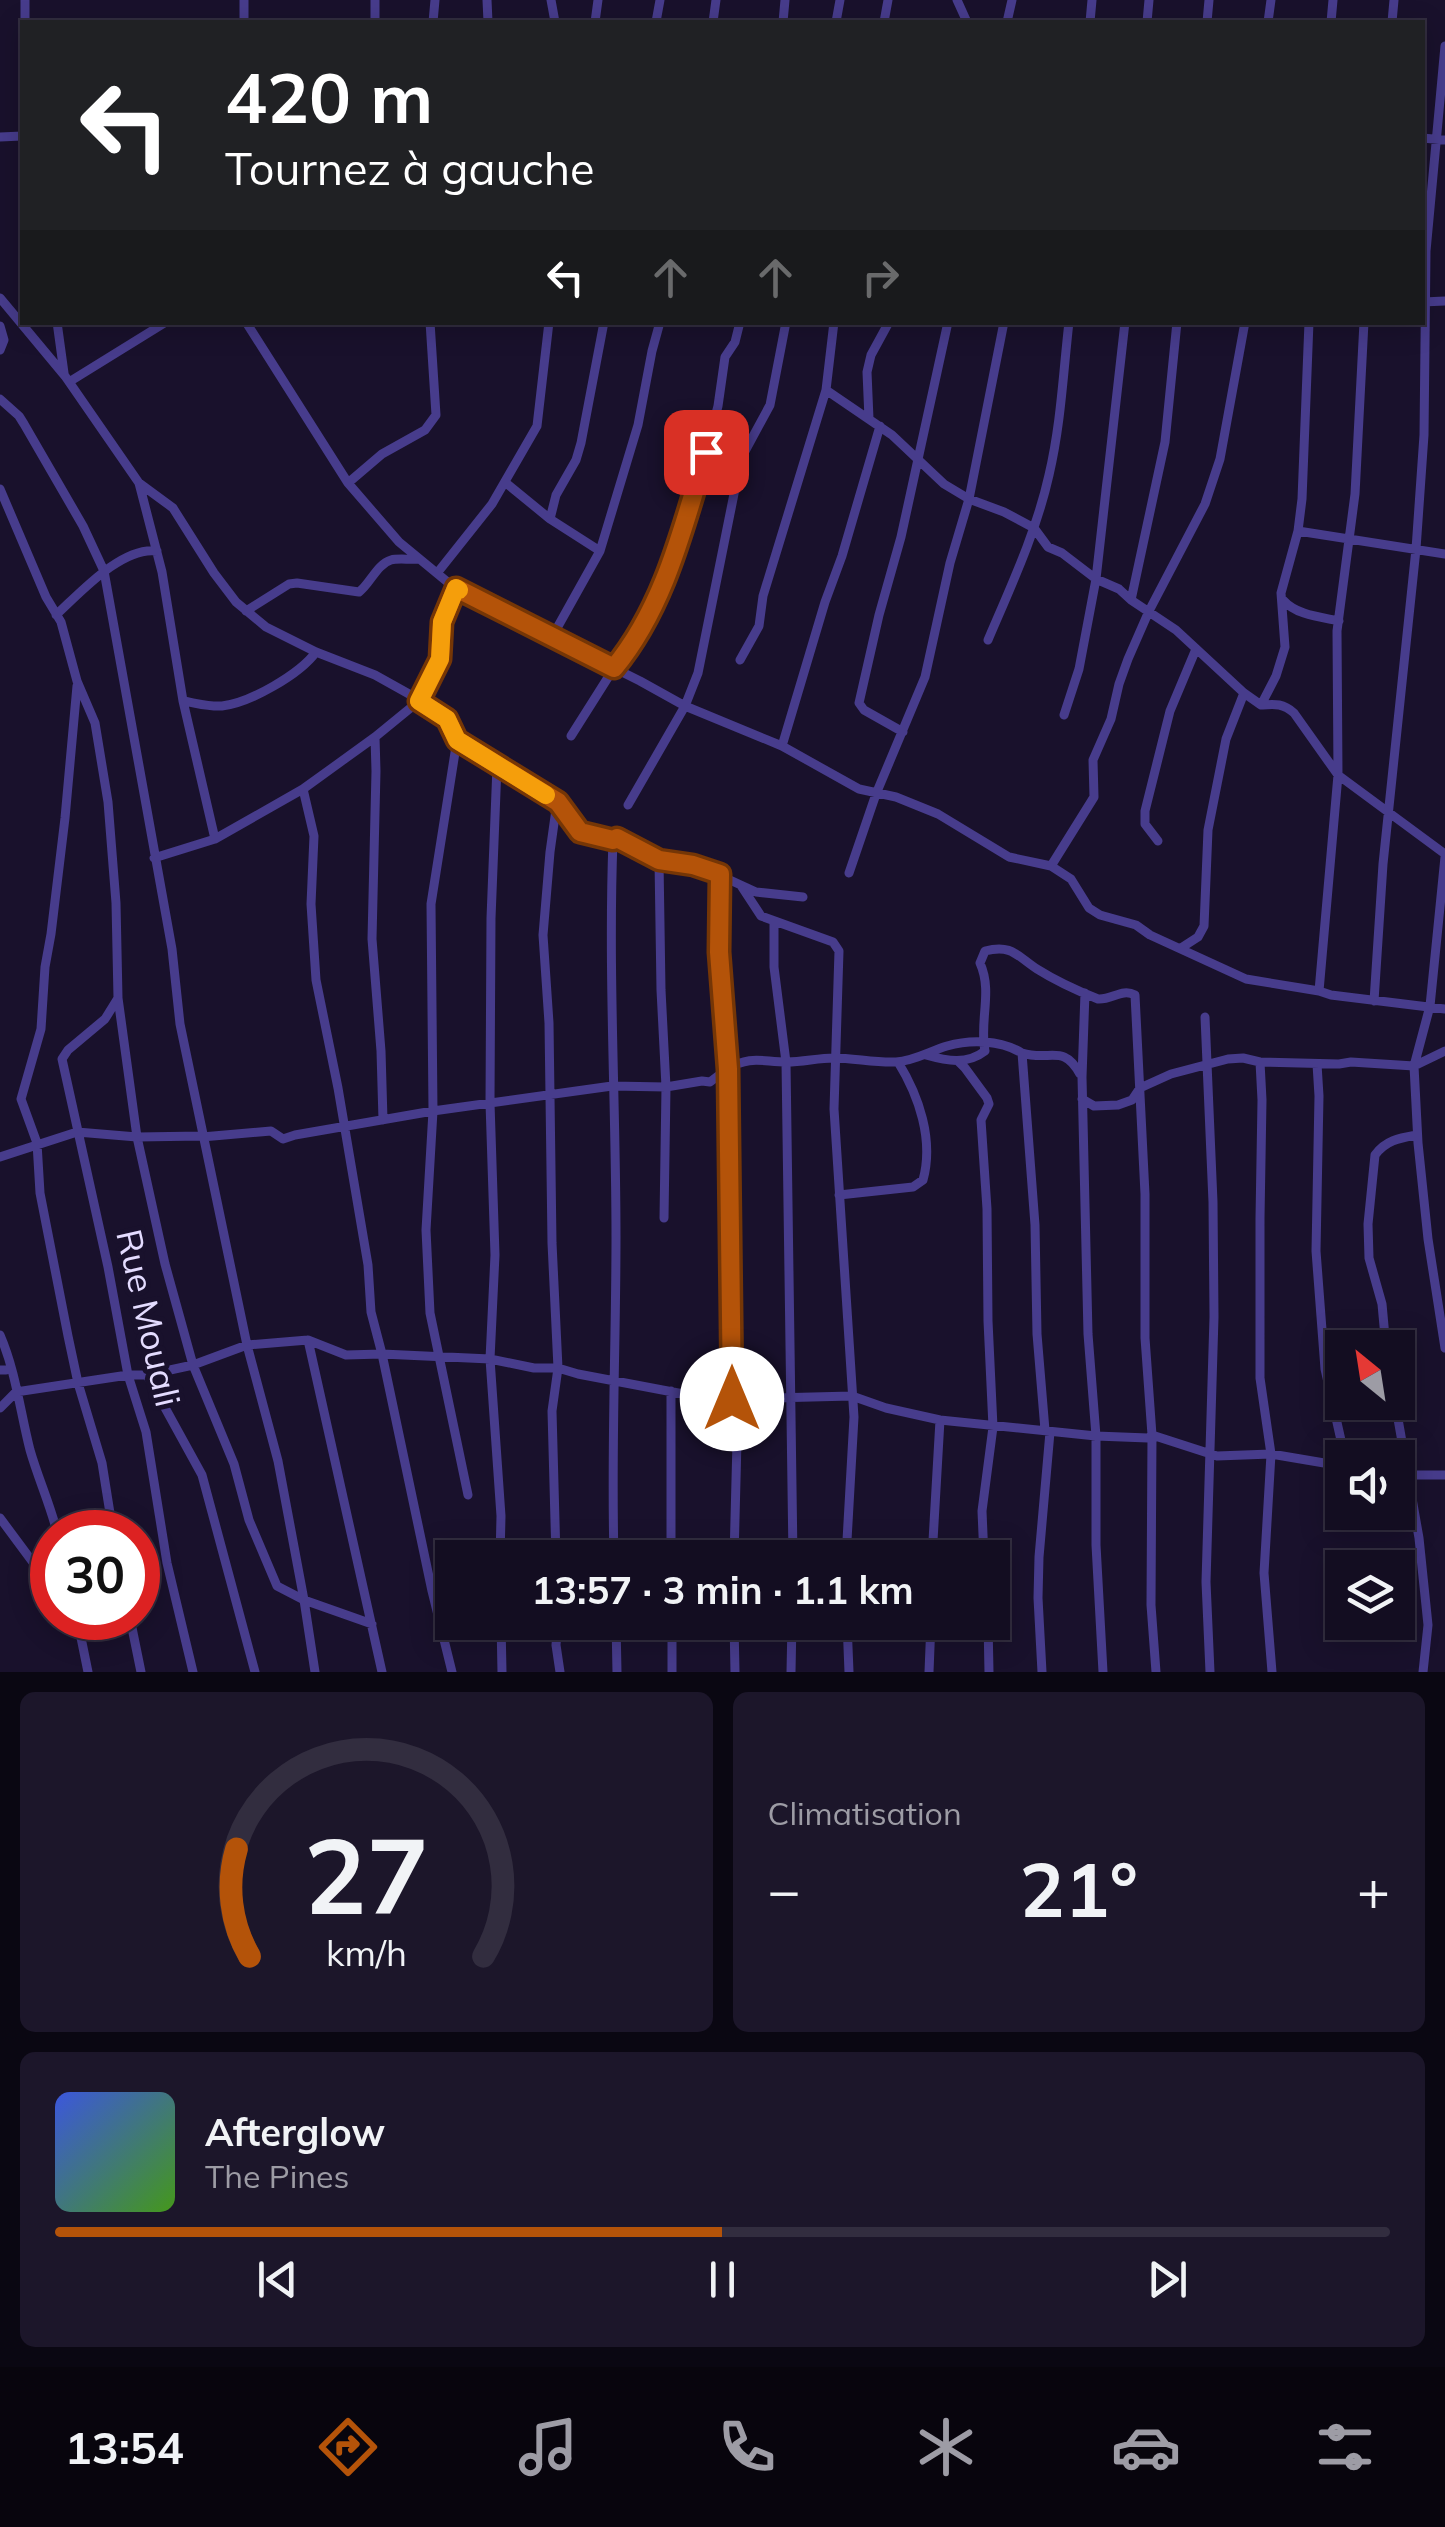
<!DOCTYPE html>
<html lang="fr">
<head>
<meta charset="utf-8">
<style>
	body { margin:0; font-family:Mulish,sans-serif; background:#1c162a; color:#f1f3f6; height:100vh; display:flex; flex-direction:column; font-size:38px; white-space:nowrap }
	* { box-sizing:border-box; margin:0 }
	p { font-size:32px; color:#9d9ca5 }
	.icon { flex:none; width:55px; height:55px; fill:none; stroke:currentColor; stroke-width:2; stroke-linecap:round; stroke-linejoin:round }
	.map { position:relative; height:1672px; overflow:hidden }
	.drawer { display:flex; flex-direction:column; gap:20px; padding:20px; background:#0a0712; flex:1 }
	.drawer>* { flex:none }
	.hud { position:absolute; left:20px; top:20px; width:1405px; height:305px; border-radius:0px; box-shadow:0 5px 25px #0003,0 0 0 2px #322d3f; background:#202124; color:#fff; overflow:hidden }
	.needle { width:65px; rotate:330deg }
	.buttons { position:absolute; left:1325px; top:1330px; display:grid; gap:20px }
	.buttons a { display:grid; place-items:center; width:90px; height:90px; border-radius:0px; background:#130d21; box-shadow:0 5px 25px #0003,0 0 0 2px #322d3f; font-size:50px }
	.speed { position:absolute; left:30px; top:1510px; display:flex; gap:20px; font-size:50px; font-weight:700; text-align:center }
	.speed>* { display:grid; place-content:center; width:130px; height:130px; border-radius:50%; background:#130d21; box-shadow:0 5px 25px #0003,0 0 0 2px #322d3f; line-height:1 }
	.speed .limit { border:15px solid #d22; background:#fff; color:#111 }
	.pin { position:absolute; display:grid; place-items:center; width:85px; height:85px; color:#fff; margin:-42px; border-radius:20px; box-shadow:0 5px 15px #0006 }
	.me { position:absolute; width:110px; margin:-55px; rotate:0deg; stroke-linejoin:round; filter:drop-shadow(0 0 8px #0008) }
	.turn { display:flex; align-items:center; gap:35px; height:210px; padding:0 40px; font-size:45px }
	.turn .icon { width:130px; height:130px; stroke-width:2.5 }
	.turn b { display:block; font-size:70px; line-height:85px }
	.lanes { display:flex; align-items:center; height:95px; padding:0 40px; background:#0003; justify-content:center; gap:50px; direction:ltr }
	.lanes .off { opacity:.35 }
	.big { font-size:75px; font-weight:700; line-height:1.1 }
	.drawer .widget { flex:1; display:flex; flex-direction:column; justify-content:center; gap:15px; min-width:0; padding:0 35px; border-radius:15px; background:#1c162a }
	.drawer .dial { align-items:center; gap:0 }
	.dial svg { height:260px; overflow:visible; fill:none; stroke:#322d3f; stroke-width:7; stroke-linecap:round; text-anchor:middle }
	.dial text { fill:#f1f3f6; stroke:none }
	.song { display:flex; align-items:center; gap:30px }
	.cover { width:120px; height:120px; border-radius:15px; background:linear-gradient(135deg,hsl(230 70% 55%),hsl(100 70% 35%)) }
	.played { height:10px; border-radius:5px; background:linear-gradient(90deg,#b45309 50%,#322d3f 50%) }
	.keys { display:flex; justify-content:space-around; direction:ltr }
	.heat { display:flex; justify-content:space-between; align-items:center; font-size:55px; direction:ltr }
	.drawer .tiles { flex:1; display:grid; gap:20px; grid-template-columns:1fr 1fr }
	.widget:last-child { grid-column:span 2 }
	.trip { position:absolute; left:435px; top:1540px; width:575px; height:100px; border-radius:0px; background:#130d21; box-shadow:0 5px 25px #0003,0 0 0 2px #322d3f; font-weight:700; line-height:100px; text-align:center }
	.tab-bar { display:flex; height:160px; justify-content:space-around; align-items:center; background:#08050d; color:#9d9ca5 }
	.tab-bar .icon { width:70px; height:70px }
	.tab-bar .on { color:#b45309 }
	.tab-bar b { font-size:45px; color:#f1f3f6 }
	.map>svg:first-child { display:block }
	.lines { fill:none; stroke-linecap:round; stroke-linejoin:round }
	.minor { stroke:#473c8c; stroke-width:9 }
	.route-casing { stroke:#753606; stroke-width:25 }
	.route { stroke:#b45309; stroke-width:18 }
	.slow { stroke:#f59e0b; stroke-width:18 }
	.labels { text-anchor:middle; stroke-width:10; stroke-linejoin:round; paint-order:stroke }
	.street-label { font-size:35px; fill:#e4dcff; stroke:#19112c }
</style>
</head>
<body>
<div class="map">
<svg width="1445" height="1672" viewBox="0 0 1445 1672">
	<rect width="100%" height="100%" fill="#19112c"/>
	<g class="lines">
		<path class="minor" d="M25,0V22
			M244,0V22
			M375,0V22
			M487,0L488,22
			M551,0L555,22
			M957,0L967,22
			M433,22L435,0
			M595,22L598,0
			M656,22L660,0
			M713,22L716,0
			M783,22L785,0
			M836,22L840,0
			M884,22L888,0
			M1007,22L1012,0
			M1090,22L1092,0
			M1147,22L1149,0
			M1207,22L1209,0
			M1268,22L1271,0
			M1331,22L1333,0
			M1392,22L1394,0
			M0,137L22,136
			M1422,138L1445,140
			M0,298L65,376L139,483L173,508L214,573L236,602L266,627L316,652L375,675L409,694L447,719L457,740L431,904L433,1111L426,1230L430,1313L468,1495
			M1423,302L1445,301
			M57,322L64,373
			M246,322L348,483L399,542L456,589L640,681L685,706L782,746L859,789L896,797L938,814L1009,857L1051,866L1071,879L1089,908L1100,915L1136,925L1150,935L1246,979L1319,991L1331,995L1445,1009
			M0,326L4,340L0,350
			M69,382L166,322
			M826,390L892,435L944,484L969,499L1004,512L1034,528L1048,547L1062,553L1096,579L1119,589L1131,600L1176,630L1244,693L1261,705C1275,704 1283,703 1294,713L1338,775L1445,854
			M0,399L19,416L24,424L83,526L104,571L172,949L180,1024L247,1345L278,1461L304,1600L315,1672
			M869,419L867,372L871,355L889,322
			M139,483L162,572L183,701L215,839
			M348,483L382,454L425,430L436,415L430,322
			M506,483L550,519L600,551
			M0,489L46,597L61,622L77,681L95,723L108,802L116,903L118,998L137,1137L165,1264L193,1365L234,1464L249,1520L277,1586L304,1600L372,1624
			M550,519L556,495L576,460L581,443L604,322
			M1298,531L1445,554
			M438,572L492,504L537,426L549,322
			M1131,600L1165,442L1177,322
			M1283,600C1296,615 1320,617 1339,621
			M246,611L289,584L297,583L359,592C370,584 377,564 391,560C398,558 410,560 418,559
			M56,615C80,593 122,546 157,551
			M552,637L600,551L638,425L652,351L660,322
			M988,640C1011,586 1036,533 1049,475C1061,424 1063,374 1069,322
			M740,660L759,626L763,596L826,390L834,322
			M77,686L65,818L51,934L45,967L41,1029L21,1099L37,1143L40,1193L68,1336L78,1383L102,1463L113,1532
			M183,701C196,703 209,707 222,706C250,703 300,674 316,652
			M1261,705L1276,676L1285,647L1281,593L1298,531L1302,499L1309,322
			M1064,715L1079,669L1096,579L1125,322
			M903,732L864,710L859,703L879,615L901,537L948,322
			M571,736L614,668L630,648L666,580L706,452L718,406L725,357L735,342L740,322
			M375,737L376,771L372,939L381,1051L383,1120
			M457,740L557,802L580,832L613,840L617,838L659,861L706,869L756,892L803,897
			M782,746L825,602L842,556L880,426
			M497,766L491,918L490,1103L495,1255L490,1359L501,1516L500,1558
			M303,789L314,836L311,904L316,980L338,1088L368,1265L371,1312L382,1354L432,1591L452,1672
			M628,805L685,706L698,673L738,474L744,453L770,405L786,322
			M613,840C608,972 616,1105 616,1237C616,1344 611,1450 614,1558
			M1158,841L1145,824V811L1170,711L1196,649
			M1445,857L1430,1006L1414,1066L1418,1143L1428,1239L1445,1348
			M154,858L215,839L303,789L375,737L419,701L440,659L442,622L456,589
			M659,861L661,990L666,1087L664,1218
			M1051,866L1094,797L1093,760L1111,719L1119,684L1128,659L1149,611L1205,504L1220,459L1245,322
			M849,873L876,794L925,677L950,563L969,499L1004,322
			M742,887L761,916L833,942L839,951L834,1109L854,1417L846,1558
			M774,922V967L786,1062L793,1558
			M1181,948L1198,937L1204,926L1208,830L1226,739L1244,693
			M1319,991L1338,775L1337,631L1355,494L1364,322
			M1085,993L1082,1077L1088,1334L1096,1436V1545L1103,1672
			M118,998L105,1019L68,1050L62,1059L108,1267L128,1375L146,1432L167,1563L193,1672
			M1374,1001L1383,864L1416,549L1424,435L1426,251L1445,46
			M1205,1017L1213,1202L1214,1317L1206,1582L1210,1672
			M1022,1053C1050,1062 1063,1043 1080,1074
			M926,1055C947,1061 967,1065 985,1051C979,1021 993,992 980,963L985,951C1012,944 1017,956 1037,969C1056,981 1078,991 1098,999C1112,1000 1122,988 1135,995L1145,1194V1338L1152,1435L1151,1605L1156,1672
			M958,1061L965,1068L987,1098L989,1104L981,1120L987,1209L988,1321L993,1427L982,1511L984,1558
			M1260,1062L1262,1100L1260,1218V1378L1271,1454L1264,1573L1272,1672
			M1317,1064L1319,1096L1316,1251L1325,1369L1345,1458
			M1082,1099L1094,1106L1118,1105L1132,1100L1140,1088L1171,1074L1228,1059L1243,1058L1260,1062L1339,1064L1351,1062L1414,1066L1445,1051
			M202,1137L271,1131L283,1139L295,1135L433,1111L612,1086L666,1087L702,1081L710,1082L727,1069L719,953V874
			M0,1157L77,1132L137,1137L202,1136
			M839,1195L913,1187L923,1180C934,1140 919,1096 898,1062
			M0,1335C16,1372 20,1411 30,1450C38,1478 50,1504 57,1532
			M308,1340L382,1672
			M1386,1348L1382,1304L1369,1258L1368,1224L1375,1155C1386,1140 1400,1138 1417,1135
			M0,1370H6
			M147,1375L202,1475L255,1672
			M1395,1402L1419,1538L1428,1625L1423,1672
			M0,1408L16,1392L128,1375H147L193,1365L247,1345L308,1340L346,1355L382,1354L490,1359L534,1368H558L578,1374L694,1396L732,1399L852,1396L886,1408L940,1420L1096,1436L1148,1438L1152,1435L1217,1456L1271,1454L1336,1465L1342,1468
			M1398,1475H1445
			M0,1518L52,1588
			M556,1558L552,1411L558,1368L552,1243L549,1023L543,935L550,852L557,802
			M671,1558V1391
			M734,1558L737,1441L732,1399L727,1069C751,1055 762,1062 787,1062C803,1062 818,1058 834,1058C854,1058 875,1063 896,1062C914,1061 930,1051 947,1046C971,1039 1000,1040 1022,1053L1035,1225L1037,1334L1045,1430
			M932,1558L940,1420
			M77,1618L88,1672
			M130,1618L141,1672
			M501,1622L502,1672
			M558,1622L556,1645L560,1672
			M616,1622L617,1672
			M672,1622V1672
			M734,1622L735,1672
			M847,1622L849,1672
			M988,1622L989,1672
			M791,1672L792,1622
			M929,1672L931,1622
			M1042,1672L1038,1598L1039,1557L1050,1432"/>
	</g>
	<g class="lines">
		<g class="route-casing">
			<path id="route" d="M706,452C683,527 665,606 614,668L456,588L442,622L440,659L419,701L447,719L457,740L558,802L580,832L613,840L617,838L659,860L693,865L720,874L719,952L728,1069L732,1399"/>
		</g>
		<use href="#route" class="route"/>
		<path class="slow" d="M459,590L456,588L442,622L440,659L419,701L447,719L457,740L546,795"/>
	</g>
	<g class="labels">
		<g class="street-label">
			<text transform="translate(148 1318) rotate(77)" y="12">Rue Mouali</text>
		</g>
	</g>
</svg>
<div class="buttons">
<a><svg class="needle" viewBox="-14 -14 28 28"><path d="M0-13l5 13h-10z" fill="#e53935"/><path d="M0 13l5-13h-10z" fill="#9d9ca5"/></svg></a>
<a><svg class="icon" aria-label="sound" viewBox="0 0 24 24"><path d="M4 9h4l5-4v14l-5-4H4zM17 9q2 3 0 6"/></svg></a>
<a><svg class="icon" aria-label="layers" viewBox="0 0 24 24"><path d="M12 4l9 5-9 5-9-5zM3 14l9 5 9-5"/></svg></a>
</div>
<div class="speed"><div class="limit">30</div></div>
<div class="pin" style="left:706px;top:452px;background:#d93025"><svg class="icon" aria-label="arrive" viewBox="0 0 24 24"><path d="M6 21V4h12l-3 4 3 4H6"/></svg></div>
<svg class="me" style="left:732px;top:1399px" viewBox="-20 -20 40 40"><circle r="19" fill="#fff"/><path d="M0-13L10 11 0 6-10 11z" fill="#b45309"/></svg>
<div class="trip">13:57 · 3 min · 1.1 km</div>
<div class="hud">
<div class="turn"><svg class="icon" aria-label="left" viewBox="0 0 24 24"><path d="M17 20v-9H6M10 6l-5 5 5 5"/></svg><div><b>420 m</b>Tournez à gauche</div></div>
<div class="lanes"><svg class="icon" aria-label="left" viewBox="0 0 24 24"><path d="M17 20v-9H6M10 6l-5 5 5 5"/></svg><svg class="icon off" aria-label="ahead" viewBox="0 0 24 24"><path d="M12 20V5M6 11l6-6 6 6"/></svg><svg class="icon off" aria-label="ahead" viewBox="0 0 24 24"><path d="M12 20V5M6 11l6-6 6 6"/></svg><svg class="icon off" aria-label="right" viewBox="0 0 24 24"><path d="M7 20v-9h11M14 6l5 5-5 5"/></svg></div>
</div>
</div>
<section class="drawer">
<div class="tiles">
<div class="widget dial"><svg viewBox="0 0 100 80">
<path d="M14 69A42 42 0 1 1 86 69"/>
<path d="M14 69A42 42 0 0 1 10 36" stroke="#b45309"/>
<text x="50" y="56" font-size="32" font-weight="700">27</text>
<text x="50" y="72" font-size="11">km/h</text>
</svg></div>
<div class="widget"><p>Climatisation</p>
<div class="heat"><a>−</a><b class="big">21°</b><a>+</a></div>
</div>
<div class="widget">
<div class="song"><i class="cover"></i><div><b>Afterglow</b><p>The Pines</p></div></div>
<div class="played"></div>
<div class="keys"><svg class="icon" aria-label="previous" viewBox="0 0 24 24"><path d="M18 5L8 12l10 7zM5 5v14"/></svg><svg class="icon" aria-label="pause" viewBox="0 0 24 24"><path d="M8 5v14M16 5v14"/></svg><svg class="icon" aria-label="next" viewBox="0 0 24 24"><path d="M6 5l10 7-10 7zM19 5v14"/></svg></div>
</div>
</div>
</section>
<nav class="tab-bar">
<b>13:54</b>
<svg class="icon on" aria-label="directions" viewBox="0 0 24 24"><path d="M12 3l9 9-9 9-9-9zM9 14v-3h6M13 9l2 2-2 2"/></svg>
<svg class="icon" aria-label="music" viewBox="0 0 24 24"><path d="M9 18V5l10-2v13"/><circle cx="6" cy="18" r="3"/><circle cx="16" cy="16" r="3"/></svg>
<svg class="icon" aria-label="phone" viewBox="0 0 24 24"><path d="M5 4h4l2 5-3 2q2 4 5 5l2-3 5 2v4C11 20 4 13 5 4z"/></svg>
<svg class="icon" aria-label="climate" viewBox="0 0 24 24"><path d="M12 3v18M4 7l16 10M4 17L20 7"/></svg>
<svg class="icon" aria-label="car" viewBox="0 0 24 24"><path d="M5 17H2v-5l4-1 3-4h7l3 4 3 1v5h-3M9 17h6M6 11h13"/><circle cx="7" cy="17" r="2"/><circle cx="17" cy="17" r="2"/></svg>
<svg class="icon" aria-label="filters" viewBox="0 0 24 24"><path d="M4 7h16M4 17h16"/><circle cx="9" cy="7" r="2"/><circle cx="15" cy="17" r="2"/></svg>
</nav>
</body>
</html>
